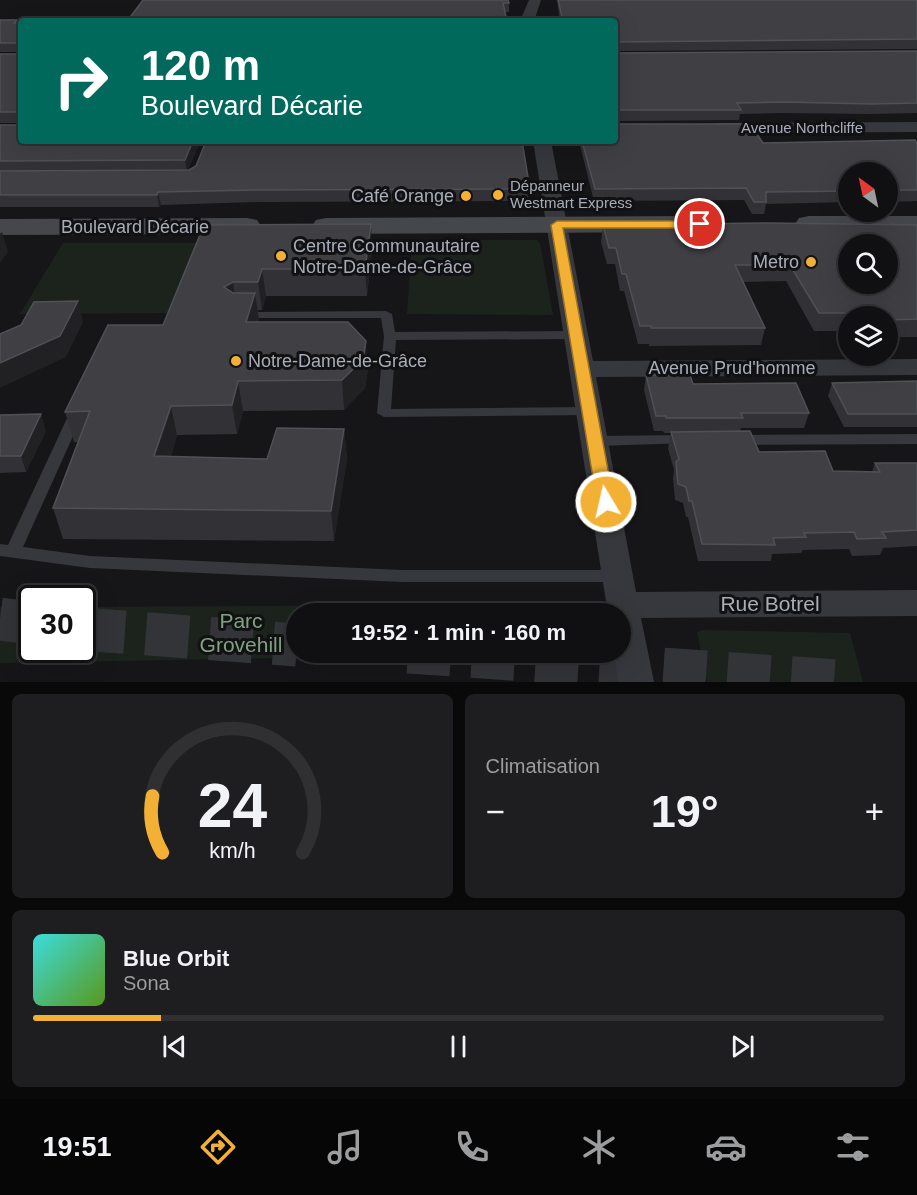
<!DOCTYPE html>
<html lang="fr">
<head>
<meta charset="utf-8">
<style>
	body { margin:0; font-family:Helvetica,sans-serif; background:#1e1e20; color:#f1f3f6; height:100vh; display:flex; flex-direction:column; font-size:22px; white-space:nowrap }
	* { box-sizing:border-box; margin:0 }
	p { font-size:20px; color:#9c9d9f }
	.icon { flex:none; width:33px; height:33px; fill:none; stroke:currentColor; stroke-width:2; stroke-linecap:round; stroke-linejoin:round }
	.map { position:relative; height:682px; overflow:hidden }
	.drawer { display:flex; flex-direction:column; gap:12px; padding:12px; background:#09090a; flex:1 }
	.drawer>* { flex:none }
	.guide { position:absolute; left:18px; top:18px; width:600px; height:126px; border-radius:6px; box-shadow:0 6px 24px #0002,0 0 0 2px #303032; background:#00695c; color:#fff; overflow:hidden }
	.needle { width:39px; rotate:327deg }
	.buttons { position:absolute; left:838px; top:162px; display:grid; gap:12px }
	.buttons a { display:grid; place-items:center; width:60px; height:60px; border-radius:50%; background:#101012; box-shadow:0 6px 24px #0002,0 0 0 2px #303032; font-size:30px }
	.speed { position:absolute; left:18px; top:585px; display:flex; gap:12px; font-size:30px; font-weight:700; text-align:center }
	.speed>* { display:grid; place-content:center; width:78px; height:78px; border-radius:50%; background:#101012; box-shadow:0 6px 24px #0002,0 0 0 2px #303032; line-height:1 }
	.speed .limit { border:3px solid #111; border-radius:9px; background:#fff; color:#111 }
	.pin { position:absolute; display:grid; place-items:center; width:51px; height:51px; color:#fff; margin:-26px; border:3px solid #fff; border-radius:50%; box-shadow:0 2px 6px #0007 }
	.me { position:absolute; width:66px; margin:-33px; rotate:351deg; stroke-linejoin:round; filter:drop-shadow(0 0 4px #0008) }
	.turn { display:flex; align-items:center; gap:21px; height:126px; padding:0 24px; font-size:27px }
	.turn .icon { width:78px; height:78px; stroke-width:2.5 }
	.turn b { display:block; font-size:42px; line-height:51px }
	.big { font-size:45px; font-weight:700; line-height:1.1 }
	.drawer .card { flex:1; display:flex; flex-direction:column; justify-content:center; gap:9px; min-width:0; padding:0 21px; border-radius:9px; background:#1e1e20 }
	.drawer .dial { align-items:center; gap:0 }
	.dial svg { height:156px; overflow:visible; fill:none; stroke:#303032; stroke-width:7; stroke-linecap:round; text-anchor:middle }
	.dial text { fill:#f1f3f6; stroke:none }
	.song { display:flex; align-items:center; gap:18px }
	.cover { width:72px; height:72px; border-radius:9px; background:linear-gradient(135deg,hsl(180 70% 55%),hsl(90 70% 35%)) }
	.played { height:6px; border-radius:3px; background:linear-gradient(90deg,#f2b134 15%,#303032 15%) }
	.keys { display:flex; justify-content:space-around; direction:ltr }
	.heat { display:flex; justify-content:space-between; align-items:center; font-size:33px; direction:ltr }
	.drawer .tiles { flex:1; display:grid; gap:12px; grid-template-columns:1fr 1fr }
	.card:last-child { grid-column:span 2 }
	.trip { position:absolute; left:286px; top:603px; width:345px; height:60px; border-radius:30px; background:#101012; box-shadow:0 6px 24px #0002,0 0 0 2px #303032; font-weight:700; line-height:60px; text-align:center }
	.tabs { display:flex; height:96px; justify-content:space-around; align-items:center; background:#060607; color:#9c9d9f }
	.tabs .icon { width:42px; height:42px }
	.tabs .active { color:#f2b134 }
	.tabs b { font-size:27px; color:#f1f3f6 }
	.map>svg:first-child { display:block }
	.green { fill:#1c231d }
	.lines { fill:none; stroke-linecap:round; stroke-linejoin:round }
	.motorway-tunnel { stroke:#333438; stroke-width:43; stroke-dasharray:43 21; stroke-linecap:butt }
	.service { fill:#37383d; fill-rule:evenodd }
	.minor { fill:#37383d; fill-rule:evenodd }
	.secondary { fill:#45474d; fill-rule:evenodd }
	.wall { fill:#323236 }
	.shaded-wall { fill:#212124 }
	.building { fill:#3f3f44; stroke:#4f5156; stroke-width:1.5; fill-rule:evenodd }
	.route { fill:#f2b134; stroke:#9d7322; stroke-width:1.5 }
	.poi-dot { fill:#f2b134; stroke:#111113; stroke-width:2 }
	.labels { text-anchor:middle; stroke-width:6; stroke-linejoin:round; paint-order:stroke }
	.far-street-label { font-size:15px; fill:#a8adb8; stroke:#111113 }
	.far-poi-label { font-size:15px; fill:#a8adb8; stroke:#111113; text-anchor:start }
	.poi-label { font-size:18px; fill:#a8adb8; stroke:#111113; text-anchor:end }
	.street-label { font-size:18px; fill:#a8adb8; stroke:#111113 }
	.near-street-label { font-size:21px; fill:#a8adb8; stroke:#111113 }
	.near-park-label { font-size:21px; fill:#7fa381; stroke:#111113 }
</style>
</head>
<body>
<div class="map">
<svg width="917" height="682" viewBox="0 0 917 682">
	<rect width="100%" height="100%" fill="#161618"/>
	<path class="green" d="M412,240H467L468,243H481V240H537L540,243L553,315L407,314Z
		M63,243H201L180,313L20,314Z
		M456,605L594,607L595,613L297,614V652L555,653L0,663V607H31L32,650H82L83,607Z
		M702,630L850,633L863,682H707L697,632Z"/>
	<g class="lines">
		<path class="motorway-tunnel" d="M0,619L32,623
			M82,629L297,645
			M408,652L854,682"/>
		<path class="service" d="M386,311L392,314L395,332L577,331L583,335L577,339L396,340L391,409L590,407L597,411L590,415L384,417L377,413L384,336L381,318H243L237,315L243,312Z
			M76,410L83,414L23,547L90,556L402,570H616L622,572L624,576L622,580L616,582H402L90,568L0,556V544L8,545L69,414Z
			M917,434V444L738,445L733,443L731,440L733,437L738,435Z
			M685,435L690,437L692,440L690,443L596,446L591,444L589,441L591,438L596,436Z"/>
		<path class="minor" d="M529,0H541L534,21H520Z
			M917,122V132L719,133L713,132L711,128L713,124L719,123Z
			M533,141H551L593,361L917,359V375L596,377L636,592L917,590V616L641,618L654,682H618L614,652H621V614H608Z"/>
		<path class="secondary" d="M688,216L698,218L702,224L698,230L688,232L326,234L316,232L312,226L316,220L326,218Z
			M809,216H917V232H809L799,230L795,224L799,218Z
			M247,218L257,220L261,226L257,232L247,234L0,235V219Z"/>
	</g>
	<path class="wall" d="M557,0H917V49L615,51V21H560Z
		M509,3V12L128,20Z
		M0,20H18L19,23H21V141H201L187,170L530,189L529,201L258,202L161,205L159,207H0V125H20V123H0V54H20V52H0Z
		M917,51V113L869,114L781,113L740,114L739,120L615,121L616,53Z
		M616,124L763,143H917V201L888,202V172H849V202L766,204L764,214H752L744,200L594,201L579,141H615Z
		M204,225L372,250L367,296H266L262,310H258L259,322L368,369L365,388L344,410L243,411L237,434L177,435L171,456L267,459L344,429L347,458L334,541L63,539L53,508L78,442H74L65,412L163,325Z
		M603,225H917V337H888V316H849V338H847L843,331H814L786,281L743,282L765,328L761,345L649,346V344H638L624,291H620L615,264H607L601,242Z
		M646,375L693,384L809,413L804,428H741L740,431L759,452L833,471L872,472L875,463H917V546L883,548L880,555L852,556L849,549L803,550L801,553L772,554L771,561H698L688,517H686L683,503L675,500L673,479L674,470L668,448L671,433H664L663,431H654L644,390Z
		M917,381V427H844L828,396L832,383Z
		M0,415L46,431L26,472L0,473Z"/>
	<path class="shaded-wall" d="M193,141H201L187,172L185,160Z
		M158,192L161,205L159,207L157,195Z
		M371,224L372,250L367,296L365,269Z
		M2,232L8,252L0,263V234Z
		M262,269L266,296L262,310L258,282Z
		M233,282L237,310L224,287Z
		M255,293L259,320L251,350L246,322Z
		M78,301L83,322L66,357L0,388V363Z
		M366,341L368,369L365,388L344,410L342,380Z
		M238,381L243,411L237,434L232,405Z
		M171,406L177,435L162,486L154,456Z
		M41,414L46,431L26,472L21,456Z
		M344,429L347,458L334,541L331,511Z"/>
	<path class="building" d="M143,0H508L509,3H503L507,21H100L101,20H128Z
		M558,0H917V39L615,42V21H563Z
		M0,20H18L14,23H21V141H193L185,160L0,161V125H20V112H0V54H20V43H0Z
		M917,51V103L872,104L784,102L737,103L741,110H616L615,111V53H616Z
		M615,123L616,124H750L763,143L915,140L917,143V190H888V172H849V191L766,192V202H754L746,188L595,189L582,141H615Z
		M206,141H522L530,189L256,190L158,192L157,195H0V171L189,170L196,166Z
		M769,223L917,225V319L888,320V316H850L848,313H819L790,265H735L765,328H651V326H640L626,274H622L616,248H609L603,225ZM849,244H888V284H849Z
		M371,224L365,269H262L258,282H233L224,287L233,293H255L246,322H348L366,341L363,359L342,380L238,381L232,405L171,406L154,456L267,459L277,428L344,429L331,511L53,508L90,411L65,412L108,325H163L204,225Z
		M78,301L60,336L0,363V334L21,325L34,302Z
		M646,375H690L693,384L796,383L809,413H741L743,418H666V416H656Z
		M917,381V414H848L832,383Z
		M41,414L21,456H0V415Z
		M750,431L759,452L825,451L833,471L880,472L875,463H917V530L882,532L886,538L857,539L854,532L804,533L806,537L773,538L775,545L702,544L692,501H689L686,487L678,484L676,462L679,459L671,432Z"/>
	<path class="route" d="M557,221H700L706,224L700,228H563L614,502L612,506H600L597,502L551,225Z"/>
	<g class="poi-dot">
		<circle cx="498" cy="195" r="6"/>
		<circle cx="466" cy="196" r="6"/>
		<circle cx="281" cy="256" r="6"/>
		<circle cx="811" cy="262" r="6"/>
		<circle cx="236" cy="361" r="6"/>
	</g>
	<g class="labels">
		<g class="far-street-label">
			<text x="802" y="133">Avenue Northcliffe</text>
		</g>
		<g class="far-poi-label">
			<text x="510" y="191">Dépanneur<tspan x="510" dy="17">Westmart Express</tspan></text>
		</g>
		<g class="poi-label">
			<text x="454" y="202">Café Orange</text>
			<text x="293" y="252" text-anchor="start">Centre Communautaire<tspan x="293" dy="21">Notre-Dame-de-Grâce</tspan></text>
			<text x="799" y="268">Metro</text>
			<text x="248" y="367" text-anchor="start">Notre-Dame-de-Grâce</text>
		</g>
		<g class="street-label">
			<text x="135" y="233">Boulevard Décarie</text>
			<text x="732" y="374">Avenue Prud'homme</text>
		</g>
		<g class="near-street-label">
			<text x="770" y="611">Rue Botrel</text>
		</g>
		<g class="near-park-label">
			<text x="241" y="628">Parc<tspan x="241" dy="24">Grovehill</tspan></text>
		</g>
	</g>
</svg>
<div class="buttons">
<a><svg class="needle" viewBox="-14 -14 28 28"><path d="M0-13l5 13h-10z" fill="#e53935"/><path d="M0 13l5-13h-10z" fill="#9c9d9f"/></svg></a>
<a><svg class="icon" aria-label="search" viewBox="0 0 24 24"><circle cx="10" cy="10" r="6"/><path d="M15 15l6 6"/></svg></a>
<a><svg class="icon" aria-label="layers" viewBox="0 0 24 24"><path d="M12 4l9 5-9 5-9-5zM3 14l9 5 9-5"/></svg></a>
</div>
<div class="speed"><div class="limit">30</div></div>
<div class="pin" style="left:700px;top:224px;background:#d93025"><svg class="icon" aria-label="arrive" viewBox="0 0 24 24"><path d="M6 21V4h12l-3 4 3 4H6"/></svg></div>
<svg class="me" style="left:606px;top:502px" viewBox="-20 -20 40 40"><circle r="17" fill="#f2b134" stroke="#fff" stroke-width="3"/><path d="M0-11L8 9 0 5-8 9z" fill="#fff"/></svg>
<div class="trip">19:52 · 1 min · 160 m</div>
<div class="guide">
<div class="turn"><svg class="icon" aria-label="right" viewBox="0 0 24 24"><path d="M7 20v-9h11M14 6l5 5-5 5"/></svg><div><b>120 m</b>Boulevard Décarie</div></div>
</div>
</div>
<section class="drawer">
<div class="tiles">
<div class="card dial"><svg viewBox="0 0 100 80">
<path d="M14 69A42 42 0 1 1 86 69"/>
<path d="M14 69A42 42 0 0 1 9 40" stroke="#f2b134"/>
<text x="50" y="56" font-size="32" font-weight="700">24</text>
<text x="50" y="72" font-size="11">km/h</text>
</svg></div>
<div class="card"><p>Climatisation</p>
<div class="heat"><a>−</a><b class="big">19°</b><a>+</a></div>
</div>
<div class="card">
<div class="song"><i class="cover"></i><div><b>Blue Orbit</b><p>Sona</p></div></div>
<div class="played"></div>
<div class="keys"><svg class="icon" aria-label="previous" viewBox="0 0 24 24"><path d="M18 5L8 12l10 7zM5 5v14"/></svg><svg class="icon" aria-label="pause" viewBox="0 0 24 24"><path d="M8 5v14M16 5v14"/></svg><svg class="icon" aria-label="next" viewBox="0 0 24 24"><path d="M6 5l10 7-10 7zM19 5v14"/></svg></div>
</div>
</div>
</section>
<nav class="tabs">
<b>19:51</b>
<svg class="icon active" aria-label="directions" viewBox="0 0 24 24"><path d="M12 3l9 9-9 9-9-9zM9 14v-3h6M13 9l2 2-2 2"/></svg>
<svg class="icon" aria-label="music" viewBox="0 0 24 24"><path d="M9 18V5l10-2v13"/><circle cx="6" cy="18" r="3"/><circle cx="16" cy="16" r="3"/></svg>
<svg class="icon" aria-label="phone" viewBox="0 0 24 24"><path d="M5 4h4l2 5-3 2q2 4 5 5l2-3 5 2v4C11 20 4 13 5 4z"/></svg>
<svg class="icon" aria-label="climate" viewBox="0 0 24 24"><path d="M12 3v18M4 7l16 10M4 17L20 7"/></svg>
<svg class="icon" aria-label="car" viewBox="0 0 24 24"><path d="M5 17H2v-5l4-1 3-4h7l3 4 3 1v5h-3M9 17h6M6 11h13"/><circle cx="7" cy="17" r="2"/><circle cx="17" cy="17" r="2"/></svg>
<svg class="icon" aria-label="filters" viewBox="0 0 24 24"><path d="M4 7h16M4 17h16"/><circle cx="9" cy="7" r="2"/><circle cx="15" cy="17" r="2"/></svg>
</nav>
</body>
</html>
